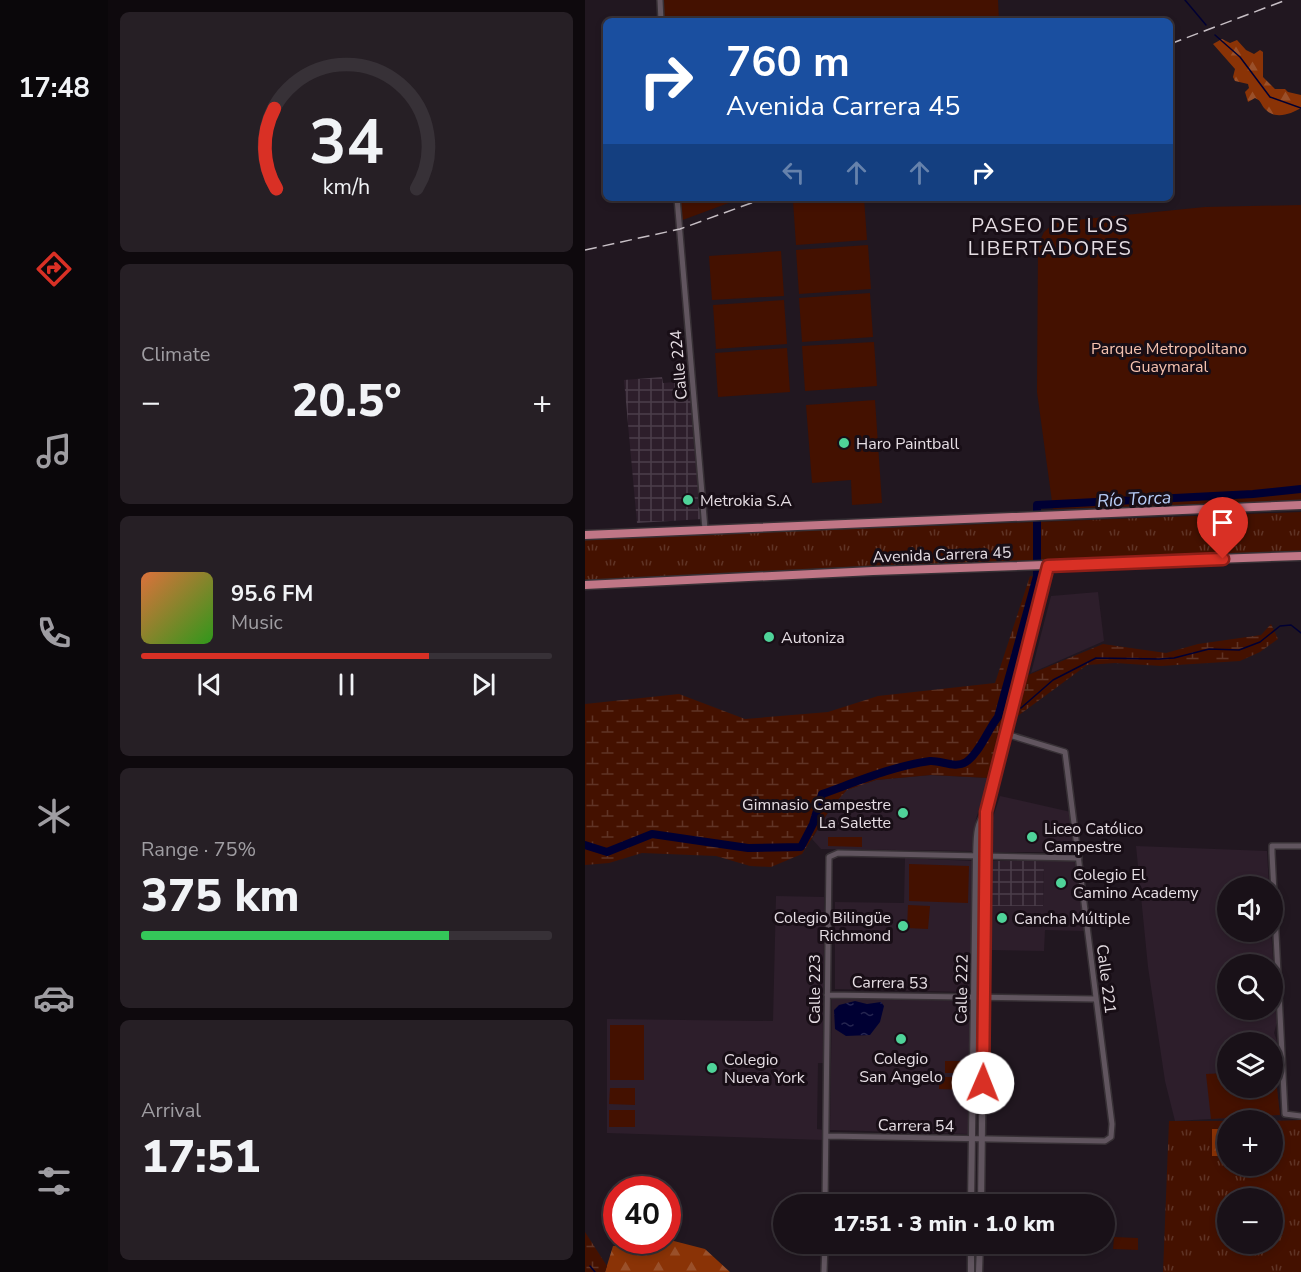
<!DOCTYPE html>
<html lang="en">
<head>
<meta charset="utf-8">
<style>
	body { margin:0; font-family:"Nunito Sans",sans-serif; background:#261f25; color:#f1f3f6; height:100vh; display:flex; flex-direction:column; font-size:22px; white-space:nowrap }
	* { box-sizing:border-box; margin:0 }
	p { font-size:20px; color:#9f9da2 }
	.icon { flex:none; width:33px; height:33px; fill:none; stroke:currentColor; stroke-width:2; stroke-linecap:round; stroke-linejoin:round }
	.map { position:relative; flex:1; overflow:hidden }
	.details { display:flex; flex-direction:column; gap:12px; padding:12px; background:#0e090d; width:477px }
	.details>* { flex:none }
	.top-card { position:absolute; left:18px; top:18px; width:570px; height:183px; border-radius:9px; box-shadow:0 3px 9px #0003,0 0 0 2px #373137; background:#1a4fa0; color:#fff; overflow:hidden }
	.fabs { position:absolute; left:632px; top:876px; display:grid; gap:12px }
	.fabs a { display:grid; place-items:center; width:66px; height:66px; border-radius:50%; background:#191118; box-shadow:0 3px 9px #0003,0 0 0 2px #373137; font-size:30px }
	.speed { position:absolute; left:18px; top:1176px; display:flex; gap:12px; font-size:30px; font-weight:700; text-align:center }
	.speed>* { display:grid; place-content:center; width:78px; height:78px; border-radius:50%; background:#191118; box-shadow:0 3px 9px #0003,0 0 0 2px #373137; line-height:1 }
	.speed .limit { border:9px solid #d22; background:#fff; color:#111 }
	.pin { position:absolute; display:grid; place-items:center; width:51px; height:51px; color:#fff; margin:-62px -26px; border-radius:50% 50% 50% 0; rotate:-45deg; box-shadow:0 0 6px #0007 }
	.pin .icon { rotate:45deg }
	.me { position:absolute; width:66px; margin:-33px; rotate:1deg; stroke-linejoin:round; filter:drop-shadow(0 0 4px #0008) }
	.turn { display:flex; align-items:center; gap:21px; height:126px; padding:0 24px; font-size:27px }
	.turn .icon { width:78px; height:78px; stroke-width:2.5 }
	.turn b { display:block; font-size:42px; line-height:51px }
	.lanes { display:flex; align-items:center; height:57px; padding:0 24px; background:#0003; justify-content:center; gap:30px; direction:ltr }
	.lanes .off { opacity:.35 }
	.big { font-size:45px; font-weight:800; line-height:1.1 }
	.details .widget { flex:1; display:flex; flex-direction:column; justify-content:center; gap:9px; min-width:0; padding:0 21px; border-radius:9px; background:#261f25 }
	.details .dial { align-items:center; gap:0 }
	.dial svg { height:156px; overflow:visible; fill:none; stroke:#373137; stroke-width:7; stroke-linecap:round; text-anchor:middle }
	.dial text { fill:#f1f3f6; stroke:none }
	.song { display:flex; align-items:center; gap:18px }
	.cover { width:72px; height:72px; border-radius:9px; background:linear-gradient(135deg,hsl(20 70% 55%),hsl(110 70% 35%)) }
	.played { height:6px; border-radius:3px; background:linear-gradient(90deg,#d93025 70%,#373137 70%) }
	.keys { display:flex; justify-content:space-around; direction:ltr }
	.heat { display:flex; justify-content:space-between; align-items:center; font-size:33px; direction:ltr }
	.charge { height:9px; border-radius:4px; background:linear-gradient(90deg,#34c759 75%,#373137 0) }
	.trip { position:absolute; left:188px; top:1194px; width:342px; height:60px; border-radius:30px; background:#191118; box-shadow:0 3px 9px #0003,0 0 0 2px #373137; font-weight:800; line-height:60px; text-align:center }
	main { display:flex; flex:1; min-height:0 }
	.dock { display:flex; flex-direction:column; width:108px; justify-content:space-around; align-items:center; background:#0a070a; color:#9f9da2 }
	.dock .icon { width:42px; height:42px }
	.dock .active { color:#d93025 }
	.dock b { font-size:27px; color:#f1f3f6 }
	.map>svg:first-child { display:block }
	.built { fill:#2d1e2b; fill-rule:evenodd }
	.industrial { fill:url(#industrial-grid) }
	.grass { fill:url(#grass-tufts); fill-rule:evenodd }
	.forest { fill:url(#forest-firs) }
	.wetland { fill:url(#wetland-marsh) }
	.park { fill:#410 }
	.water { fill:url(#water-ripples) }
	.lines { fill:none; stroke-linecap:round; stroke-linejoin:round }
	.stream { stroke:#003; stroke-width:1.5 }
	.river { stroke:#003; stroke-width:8 }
	.minor-casing { stroke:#373035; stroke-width:8 }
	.tertiary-casing { stroke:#373035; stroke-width:9 }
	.trunk-casing { stroke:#373035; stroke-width:11 }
	.minor { stroke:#61555f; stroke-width:5 }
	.tertiary { stroke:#61555f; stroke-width:6 }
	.trunk { stroke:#c07686; stroke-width:8 }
	.rail { stroke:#c7bfc5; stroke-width:1.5; stroke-dasharray:12 6; stroke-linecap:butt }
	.route-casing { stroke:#8d1f18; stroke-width:15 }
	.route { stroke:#d93025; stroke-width:10 }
	.poi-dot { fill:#4fd399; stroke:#180e16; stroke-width:2 }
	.labels { text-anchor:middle; stroke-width:6; stroke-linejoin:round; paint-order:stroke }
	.park-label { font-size:16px; fill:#f5c2af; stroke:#180e16 }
	.street-label { font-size:16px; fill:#e6dee4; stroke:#180e16 }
	.poi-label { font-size:16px; fill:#e6dee4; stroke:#180e16; text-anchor:start }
	.water-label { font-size:18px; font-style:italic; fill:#b7ccf6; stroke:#180e16 }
	.quarter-label { font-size:20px; letter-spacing:1.5px; fill:#e6dee4; stroke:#180e16 }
</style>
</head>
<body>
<main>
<nav class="dock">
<b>17:48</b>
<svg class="icon active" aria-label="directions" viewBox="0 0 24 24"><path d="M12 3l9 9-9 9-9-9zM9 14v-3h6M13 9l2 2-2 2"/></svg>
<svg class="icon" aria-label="music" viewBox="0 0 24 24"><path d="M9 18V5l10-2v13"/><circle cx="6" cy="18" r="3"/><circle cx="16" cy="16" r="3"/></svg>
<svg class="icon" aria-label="phone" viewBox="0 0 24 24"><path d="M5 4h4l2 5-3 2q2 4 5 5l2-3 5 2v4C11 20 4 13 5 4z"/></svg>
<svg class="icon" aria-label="climate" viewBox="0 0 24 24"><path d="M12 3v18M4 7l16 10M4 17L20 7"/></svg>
<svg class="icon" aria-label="car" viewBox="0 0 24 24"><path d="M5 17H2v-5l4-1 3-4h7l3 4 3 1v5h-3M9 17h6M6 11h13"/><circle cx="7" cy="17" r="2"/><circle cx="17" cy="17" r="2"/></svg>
<svg class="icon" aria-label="filters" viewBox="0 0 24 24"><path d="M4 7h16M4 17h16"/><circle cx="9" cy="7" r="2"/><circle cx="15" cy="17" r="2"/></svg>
</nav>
<section class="details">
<div class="widget dial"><svg viewBox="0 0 100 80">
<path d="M14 69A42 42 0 1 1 86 69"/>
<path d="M14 69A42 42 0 0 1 13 28" stroke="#d93025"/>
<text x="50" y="56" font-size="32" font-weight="700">34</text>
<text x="50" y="72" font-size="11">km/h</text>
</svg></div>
<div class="widget"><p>Climate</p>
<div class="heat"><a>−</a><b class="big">20.5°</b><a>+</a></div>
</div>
<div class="widget">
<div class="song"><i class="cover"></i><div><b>95.6 FM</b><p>Music</p></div></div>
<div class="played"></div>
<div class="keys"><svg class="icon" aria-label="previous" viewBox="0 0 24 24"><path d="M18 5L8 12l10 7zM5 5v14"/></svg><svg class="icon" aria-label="pause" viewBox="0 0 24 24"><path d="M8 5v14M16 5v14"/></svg><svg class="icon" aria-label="next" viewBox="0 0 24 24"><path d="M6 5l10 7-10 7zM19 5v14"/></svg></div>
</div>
<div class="widget"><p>Range · 75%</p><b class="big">375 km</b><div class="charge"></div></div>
<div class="widget"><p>Arrival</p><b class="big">17:51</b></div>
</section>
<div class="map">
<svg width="716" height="1272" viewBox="0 0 716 1272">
	<defs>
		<pattern id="industrial-grid" width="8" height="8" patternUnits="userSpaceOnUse" patternTransform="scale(1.5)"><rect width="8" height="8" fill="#2d1e2b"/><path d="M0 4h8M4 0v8" fill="none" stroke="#4b3e4a"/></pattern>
		<pattern id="grass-tufts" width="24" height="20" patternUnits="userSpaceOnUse" patternTransform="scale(1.5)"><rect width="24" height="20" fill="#410"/><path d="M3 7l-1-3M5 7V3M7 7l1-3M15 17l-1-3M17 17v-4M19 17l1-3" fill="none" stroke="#5f3325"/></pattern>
		<pattern id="forest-firs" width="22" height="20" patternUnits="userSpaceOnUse" patternTransform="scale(1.5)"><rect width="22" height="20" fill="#8a3306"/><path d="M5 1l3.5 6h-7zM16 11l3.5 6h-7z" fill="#9a502a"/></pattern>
		<pattern id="wetland-marsh" width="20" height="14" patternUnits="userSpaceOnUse" patternTransform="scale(1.5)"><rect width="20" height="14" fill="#410"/><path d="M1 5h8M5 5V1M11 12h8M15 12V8" fill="none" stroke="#5f3325"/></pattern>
		<pattern id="water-ripples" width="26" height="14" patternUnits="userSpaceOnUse" patternTransform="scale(1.5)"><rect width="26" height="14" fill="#003"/><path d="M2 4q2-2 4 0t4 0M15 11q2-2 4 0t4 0" fill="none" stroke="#252550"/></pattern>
	</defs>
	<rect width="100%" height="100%" fill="#211720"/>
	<path class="built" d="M513,592L519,641L446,673L466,596Z
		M346,775L404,778L391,819L387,851L236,849L227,839L247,806L261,790L291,780Z
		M415,796L486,812L490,852H405L406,823Z
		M551,846L682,851L684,886H642V932H686L693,1019L689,1033L692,1041L689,1066L695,1115L590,1121L580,1081L563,967ZM642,964H687V1010H642ZM642,1042H687V1088H642Z
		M320,858L388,861L384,992L250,989V902L319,903Z
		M459,861H491L500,931L460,930L459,951L405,950V906H458Z
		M191,896L239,897V1063H233L232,1129L239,1130V1140L22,1133V1019L188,1021Z
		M247,998L386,1001L385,1134L245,1130Z"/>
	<path class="industrial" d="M77,377L78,383L104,381L118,519L52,523L39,380Z
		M405,861H459L458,906H405Z"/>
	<path class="grass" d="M716,512V551L262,567L0,581V539Z
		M716,1120V1272H578L584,1121H642V1166H687V1121ZM642,1198H687V1244H642Z"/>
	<path class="forest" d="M637,39L645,43L652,40L661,50L669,54L675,50L678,52V77L690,89H700L703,92L716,95V108C706,114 690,120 680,109C675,104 677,101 670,98L663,102L660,92L664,88L663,84L650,81L648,77L650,69L628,44Z
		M627,1129H642V1156H627Z
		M85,1240L120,1249L145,1272H20L28,1246L69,1244Z"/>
	<path class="wetland" d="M445,576L456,577L431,680L518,644L581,653L613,644L676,635L686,624L693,639L675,652L655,661L576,666L530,663L502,665L419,726L404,778L346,775L291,780L262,790L247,806L217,854L186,867L165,866L131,856L57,853L24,863L0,865V704L94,694L160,719L243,712L293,696L410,683Z
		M0,1232L22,1266L20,1272H0Z"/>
	<path class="park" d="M77,0H413L414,21H78Z
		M93,198H157L95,221Z
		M252,198H279L282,240L211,245L208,201Z
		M716,205V501L468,509L452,392L453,245L459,232L470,222L620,207Z
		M283,245L286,289L214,294L211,250Z
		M196,251L199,296L127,300L124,256Z
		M285,293L288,337L217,342L214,298Z
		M199,300L202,344L131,349L128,305Z
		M289,342L292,386L220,391L217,346Z
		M202,348L205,392L133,397L130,353Z
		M290,400L297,503L267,505L266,480L227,483L221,405Z
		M243,837H277V847L243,846Z
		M324,864L384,866L383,903L324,901Z
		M323,905L345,906L343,929L322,928Z
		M25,1025H59V1080H25Z
		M360,1061H381L380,1073H360Z
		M687,1070H690L695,1115L626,1119L621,1074L642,1073V1088H687Z
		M354,1077H380V1090L354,1089Z
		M25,1088H50V1105L24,1104Z
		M24,1110H50V1127H24Z
		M529,1237L553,1238V1250L528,1249Z
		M606,1256H673V1272H606Z"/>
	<path class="water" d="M270,1001L282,1004L296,1002L299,1006L295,1022L285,1035L261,1036L250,1029L249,1010L254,1005Z"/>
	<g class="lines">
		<path class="stream" d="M600,0L621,25
			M630,35L655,57L685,97L716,108
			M436,708L468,680L511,658L574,659L589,658L624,649L654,650L675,642L695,626L706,625L716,633
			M5,1266L10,1272"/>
		<path class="river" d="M0,845L22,852L67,834L163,848L216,847L228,824L237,794C271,782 308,766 345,761C356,760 370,769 381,762C394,754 403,729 413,717L452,576V505L668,494L716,489"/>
		<g class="minor-casing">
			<path id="minor" d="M75,0L76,21
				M92,198L120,529
				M716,846H687V853L700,1114L716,1116
				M242,995L510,999
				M242,1136L520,1141L526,1137L527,1124L480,752L421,734
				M240,1204L244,857L253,853L494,858
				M239,1272L240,1244"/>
		</g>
		<g class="tertiary-casing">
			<path id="tertiary" d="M386,1204L391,857C392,841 390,825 401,813
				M396,1204L401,812L463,566
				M386,1272V1244
				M394,1272L395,1244"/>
		</g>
		<g class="trunk-casing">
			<path id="trunk" d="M0,535L716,505
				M0,585L288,571L716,556"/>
		</g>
		<use href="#minor" class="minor"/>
		<use href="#tertiary" class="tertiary"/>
		<use href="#trunk" class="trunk"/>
		<path class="rail" d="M585,44L701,0
			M0,250L95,229L180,198"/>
	</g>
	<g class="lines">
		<g class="route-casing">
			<path id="route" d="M398,1083L401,812L463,566L638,559"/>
		</g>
		<use href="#route" class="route"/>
	</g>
	<g class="poi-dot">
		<circle cx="259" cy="443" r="6"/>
		<circle cx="103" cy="500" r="6"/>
		<circle cx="184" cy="637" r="6"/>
		<circle cx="318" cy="813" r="6"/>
		<circle cx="447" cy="837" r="6"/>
		<circle cx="476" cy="883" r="6"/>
		<circle cx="417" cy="918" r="6"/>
		<circle cx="318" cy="926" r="6"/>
		<circle cx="316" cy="1039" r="6"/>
		<circle cx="127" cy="1068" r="6"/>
	</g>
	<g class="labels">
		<g class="park-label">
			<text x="584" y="354">Parque Metropolitano<tspan x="584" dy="18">Guaymaral</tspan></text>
		</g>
		<g class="street-label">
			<text transform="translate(93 365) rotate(-95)" y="6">Calle 224</text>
			<text transform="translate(357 554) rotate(-2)" y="6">Avenida Carrera 45</text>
			<text transform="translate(522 979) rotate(83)" y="6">Calle 221</text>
			<text transform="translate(305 982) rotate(1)" y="6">Carrera 53</text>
			<text transform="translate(229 989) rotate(-90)" y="6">Calle 223</text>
			<text transform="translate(376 989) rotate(-89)" y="6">Calle 222</text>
			<text transform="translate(331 1125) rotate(1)" y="6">Carrera 54</text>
		</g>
		<g class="poi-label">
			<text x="271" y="449">Haro Paintball</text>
			<text x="115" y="506">Metrokia S.A</text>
			<text x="196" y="643">Autoniza</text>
			<text x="306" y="810" text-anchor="end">Gimnasio Campestre<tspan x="306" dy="18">La Salette</tspan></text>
			<text x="459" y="834">Liceo Católico<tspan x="459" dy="18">Campestre</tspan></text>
			<text x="488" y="880">Colegio El<tspan x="488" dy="18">Camino Academy</tspan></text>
			<text x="306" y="923" text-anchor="end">Colegio Bilingüe<tspan x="306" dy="18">Richmond</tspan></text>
			<text x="429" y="924">Cancha Múltiple</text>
			<text x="316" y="1064" text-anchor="middle">Colegio<tspan x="316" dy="18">San Angelo</tspan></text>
			<text x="139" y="1065">Colegio<tspan x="139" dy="18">Nueva York</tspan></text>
		</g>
		<g class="water-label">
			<text transform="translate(549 499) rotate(-3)" y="6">Río Torca</text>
		</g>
		<g class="quarter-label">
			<text x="465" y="232">PASEO DE LOS<tspan x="465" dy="23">LIBERTADORES</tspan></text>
		</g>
	</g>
</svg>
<div class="fabs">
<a><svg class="icon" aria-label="sound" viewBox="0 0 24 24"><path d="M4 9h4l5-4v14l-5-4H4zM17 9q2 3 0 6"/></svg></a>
<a><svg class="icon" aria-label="search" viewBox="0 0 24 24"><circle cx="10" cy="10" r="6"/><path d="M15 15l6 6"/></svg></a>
<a><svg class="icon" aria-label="layers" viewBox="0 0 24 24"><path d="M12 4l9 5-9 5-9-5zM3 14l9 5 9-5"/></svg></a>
<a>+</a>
<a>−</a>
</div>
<div class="speed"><div class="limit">40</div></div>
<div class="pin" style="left:638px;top:559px;background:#d93025"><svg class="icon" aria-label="arrive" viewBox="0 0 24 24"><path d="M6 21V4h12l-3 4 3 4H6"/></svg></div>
<svg class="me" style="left:398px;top:1083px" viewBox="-20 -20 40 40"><circle r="19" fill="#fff"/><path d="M0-13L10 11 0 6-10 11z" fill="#d93025"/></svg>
<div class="trip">17:51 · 3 min · 1.0 km</div>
<div class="top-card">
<div class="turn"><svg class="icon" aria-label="right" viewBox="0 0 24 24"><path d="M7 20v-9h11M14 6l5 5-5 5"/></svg><div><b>760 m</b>Avenida Carrera 45</div></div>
<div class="lanes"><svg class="icon off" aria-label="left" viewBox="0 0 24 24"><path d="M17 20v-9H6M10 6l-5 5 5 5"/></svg><svg class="icon off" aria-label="ahead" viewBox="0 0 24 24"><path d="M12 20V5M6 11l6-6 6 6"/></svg><svg class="icon off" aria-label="ahead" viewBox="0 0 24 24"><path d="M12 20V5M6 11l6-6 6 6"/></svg><svg class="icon" aria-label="right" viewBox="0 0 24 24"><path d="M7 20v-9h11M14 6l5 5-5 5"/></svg></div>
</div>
</div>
</main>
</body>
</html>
